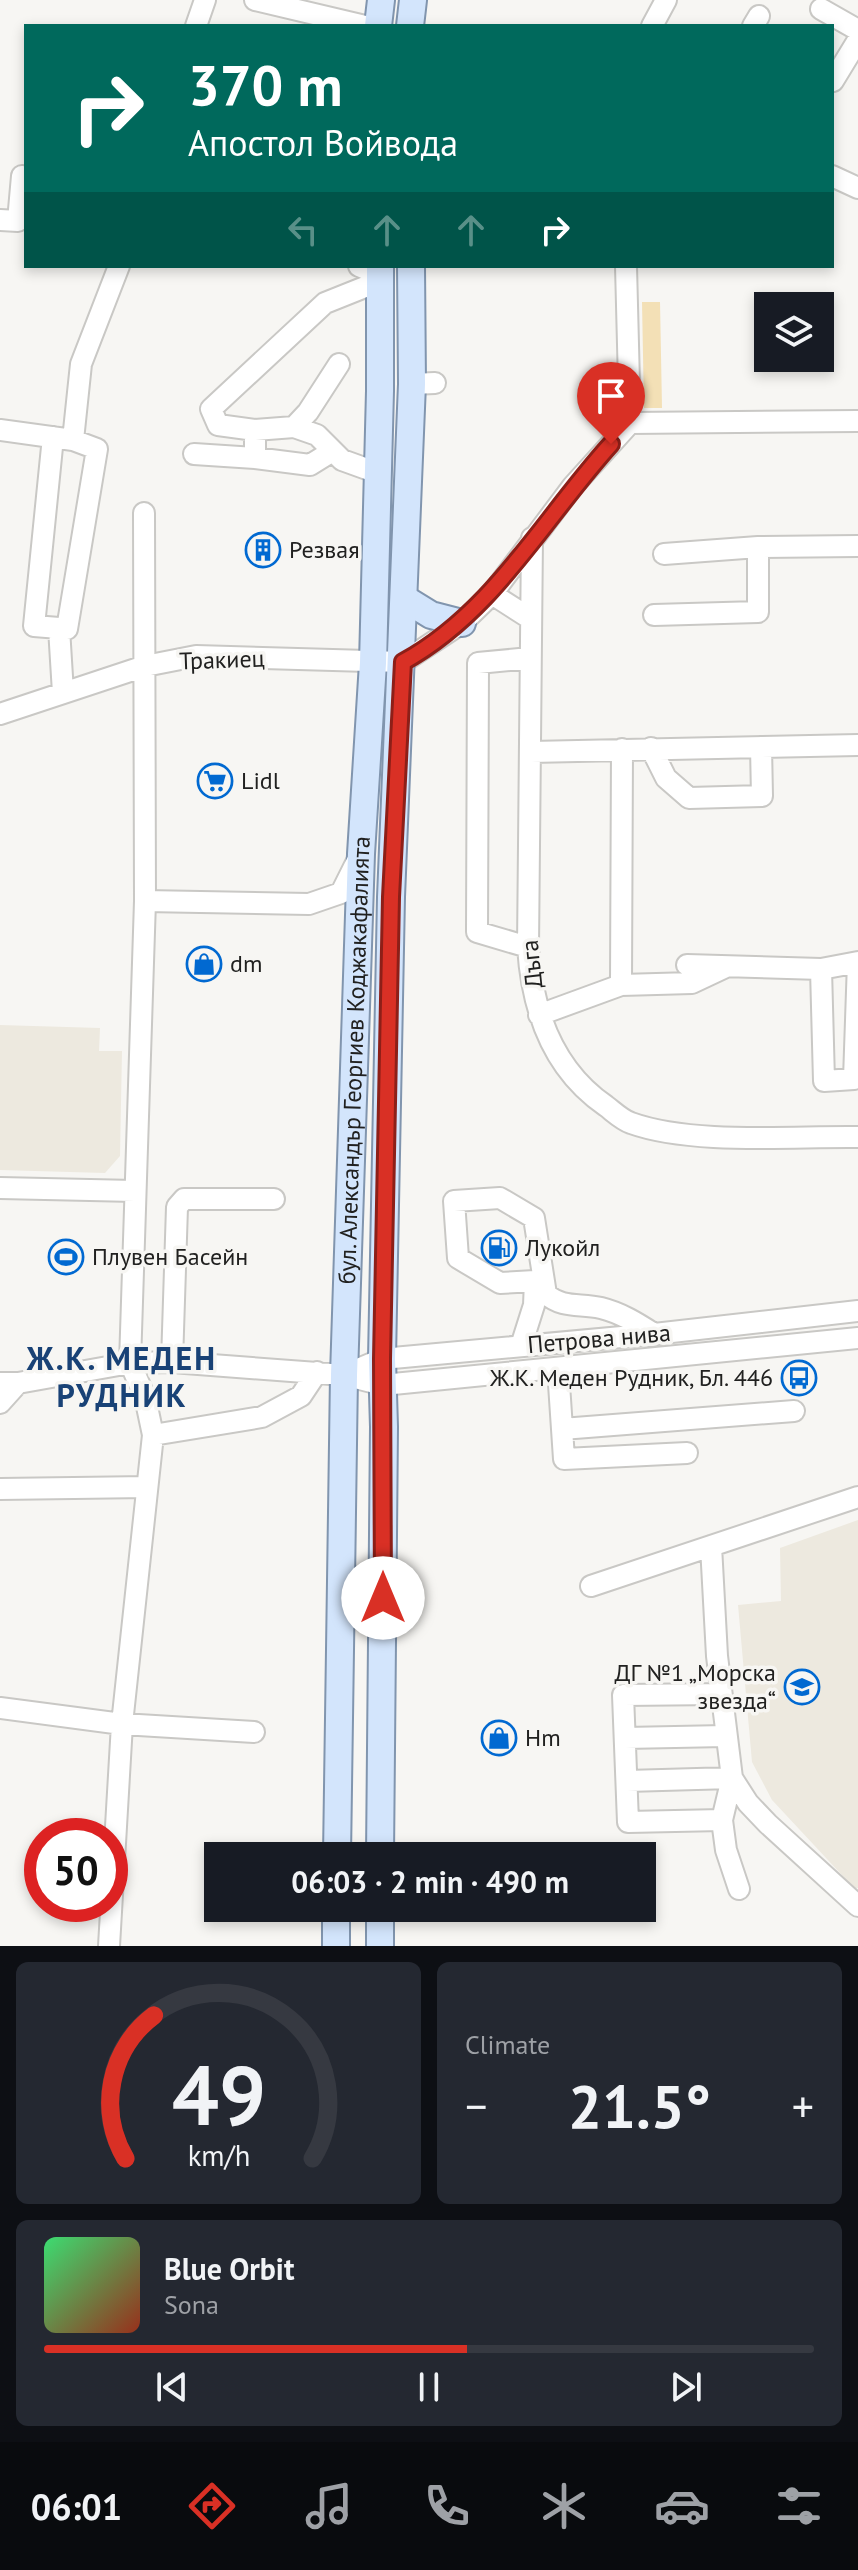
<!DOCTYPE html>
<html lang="en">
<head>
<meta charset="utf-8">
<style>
	body { margin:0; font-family:"PT Sans",sans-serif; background:#242831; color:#f1f3f6; height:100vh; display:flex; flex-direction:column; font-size:30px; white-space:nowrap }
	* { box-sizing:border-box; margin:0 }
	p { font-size:26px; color:#9ea1a6 }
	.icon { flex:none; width:44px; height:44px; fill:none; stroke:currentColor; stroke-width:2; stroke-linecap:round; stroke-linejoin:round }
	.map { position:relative; height:1946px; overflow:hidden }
	.sheet { display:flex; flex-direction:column; gap:16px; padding:16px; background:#0d0f14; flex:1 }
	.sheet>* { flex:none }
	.banner { position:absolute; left:24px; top:24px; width:810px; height:244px; border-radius:0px; box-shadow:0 4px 12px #0003; background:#00695c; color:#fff; overflow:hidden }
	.fabs { position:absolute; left:754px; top:292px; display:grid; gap:16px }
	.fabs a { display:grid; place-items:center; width:80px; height:80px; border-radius:0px; background:#171b24; box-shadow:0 4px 12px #0003; font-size:40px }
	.speed { position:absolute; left:24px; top:1818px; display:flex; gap:16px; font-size:40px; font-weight:700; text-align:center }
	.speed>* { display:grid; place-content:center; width:104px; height:104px; border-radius:50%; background:#171b24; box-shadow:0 4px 12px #0003; line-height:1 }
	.speed .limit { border:12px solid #d22; background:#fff; color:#111 }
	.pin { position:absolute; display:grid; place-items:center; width:68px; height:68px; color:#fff; margin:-82px -34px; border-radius:50% 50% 50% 0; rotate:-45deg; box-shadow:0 0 8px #0007 }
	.pin .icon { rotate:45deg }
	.me { position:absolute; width:88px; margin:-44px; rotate:0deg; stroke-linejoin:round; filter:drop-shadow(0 0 6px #0008) }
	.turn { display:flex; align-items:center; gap:28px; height:168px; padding:0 32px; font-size:36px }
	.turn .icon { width:104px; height:104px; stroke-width:2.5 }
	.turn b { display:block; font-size:56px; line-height:68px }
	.lanes { display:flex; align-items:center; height:76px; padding:0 32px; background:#0003; justify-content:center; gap:40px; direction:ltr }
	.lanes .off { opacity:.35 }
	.big { font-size:60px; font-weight:800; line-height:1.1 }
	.sheet .card { flex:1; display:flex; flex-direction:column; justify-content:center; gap:12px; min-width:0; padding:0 28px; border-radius:12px; background:#242831 }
	.sheet .dial { align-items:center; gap:0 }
	.dial svg { height:208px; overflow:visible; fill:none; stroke:#363941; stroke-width:7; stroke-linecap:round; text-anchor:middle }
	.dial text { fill:#f1f3f6; stroke:none }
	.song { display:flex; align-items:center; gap:24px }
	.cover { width:96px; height:96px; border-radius:12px; background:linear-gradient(135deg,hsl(140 70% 55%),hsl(10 70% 35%)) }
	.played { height:8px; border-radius:4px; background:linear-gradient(90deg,#d93025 55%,#363941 55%) }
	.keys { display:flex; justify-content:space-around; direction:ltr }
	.heat { display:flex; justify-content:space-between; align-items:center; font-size:44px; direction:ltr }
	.sheet .tiles { flex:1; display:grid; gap:16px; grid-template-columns:1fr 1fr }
	.card:last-child { grid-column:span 2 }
	.trip { position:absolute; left:204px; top:1842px; width:452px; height:80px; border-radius:0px; background:#171b24; box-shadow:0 4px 12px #0003; font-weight:800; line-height:80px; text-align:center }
	.tabs { display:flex; height:128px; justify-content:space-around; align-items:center; background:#090b0e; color:#9ea1a6 }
	.tabs .icon { width:56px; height:56px }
	.tabs .on { color:#d93025 }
	.tabs b { font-size:36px; color:#f1f3f6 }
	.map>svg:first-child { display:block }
	.built { fill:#ede9df }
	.green { fill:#f3e0b6 }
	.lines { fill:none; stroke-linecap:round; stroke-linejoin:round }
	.minor-casing { stroke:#c9c8c5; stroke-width:24 }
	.major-casing { stroke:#8195ae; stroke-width:30 }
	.minor { stroke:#fff; stroke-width:20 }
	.major { stroke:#d3e5fc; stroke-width:26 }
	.route-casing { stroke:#8d1f18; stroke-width:20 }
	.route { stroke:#d93025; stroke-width:14 }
	.labels { text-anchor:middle; stroke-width:7; stroke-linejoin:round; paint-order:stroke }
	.poi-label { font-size:24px; fill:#212120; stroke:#f7f6f3; text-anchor:start }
	.street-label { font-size:24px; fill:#212120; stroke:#f7f6f3 }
	.district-label { font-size:32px; font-weight:bold; letter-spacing:2px; fill:#194276; stroke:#f7f6f3 }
</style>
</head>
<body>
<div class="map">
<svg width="858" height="1946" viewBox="0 0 858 1946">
	<rect width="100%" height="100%" fill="#f7f6f3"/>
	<path class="built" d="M0,1025L100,1028L99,1051H122L120,1156L105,1173L0,1170Z
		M858,1520V1888H854L772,1800L752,1762L738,1605L781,1601L780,1548Z"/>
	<path class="green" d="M642,302H660L662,408H644Z"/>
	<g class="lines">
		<g class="minor-casing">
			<path id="minor" d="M255,0L365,26
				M821,9L858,30
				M196,26L205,0
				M652,26L666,0
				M753,26L759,16
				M833,81L858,40
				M832,176L858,188
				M0,220L18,221L22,176
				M359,266L380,275
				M626,266L630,423
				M412,384L435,383
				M294,427L308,412L339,364
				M0,430L73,440L97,449L67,629L59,628L63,693
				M255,430L294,427L317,435L342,460L378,473
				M53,437L34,626L59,628
				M73,440L81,364L119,266
				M194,454L255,458V430L218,425L211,409L325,303L380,281
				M255,458L310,465L331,452
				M532,538L528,947C532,1009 552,1069 606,1106C614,1112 622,1120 631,1123C692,1145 792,1136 858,1137
				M664,554L758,547L858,546
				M492,594L531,619
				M654,615L758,612V547
				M0,714L145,666L196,656L403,662L462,623L492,594L573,486L630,423L858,421
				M651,748L666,778L689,798L762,796L761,747
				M531,752L858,745
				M145,901L309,904L341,893L360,855
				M528,947L477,932L478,663L530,658
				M687,965L821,969L858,962
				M821,969L824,1081L854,1079L858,962
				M621,985L692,983L726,967
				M539,1015L621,985L622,749
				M0,1188L135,1191
				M521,1346L534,1305L535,1281L500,1283L458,1258L454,1201L500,1198L534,1218L546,1294C563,1309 580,1303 601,1308C621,1313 637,1323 654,1334
				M172,1362L177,1207L184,1199H274
				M558,1369L562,1429L794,1411
				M344,1375L382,1359L654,1334L858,1311
				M0,1383H18L130,1363L172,1362L344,1375L383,1385L858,1338
				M0,1403L18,1383
				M562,1429L564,1459L687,1453
				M153,1435L262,1417L301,1396L317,1372
				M0,1489L147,1487
				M711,1546L717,1656L732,1778L748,1803L768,1824L858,1906
				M591,1586L858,1497
				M0,1708L122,1724L254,1732
				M625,1738L725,1736
				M627,1781L732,1778L722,1820L628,1822L623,1695L720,1694
				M722,1820L726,1850L739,1889
				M109,1946L122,1724L153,1435L145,1397L130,1363L145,901L144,513"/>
		</g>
		<g class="major-casing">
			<g id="major">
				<path d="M378,26L381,0"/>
				<path d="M410,26L413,0"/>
				<path d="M405,599L431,615L462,623"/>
				<path id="s1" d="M337,1856L344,1375L361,854L373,663L380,391V266"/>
				<path d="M380,1856L384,1427L382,1359L391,897L412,384L411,266"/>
				<path d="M336,1946V1908"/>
				<path d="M380,1946V1908"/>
			</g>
		</g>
		<use href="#minor" class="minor"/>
		<use href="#major" class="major"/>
	</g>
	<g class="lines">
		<g class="route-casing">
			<path id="route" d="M383,1598L382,1359L391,897L403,662C494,612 543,519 611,444"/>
		</g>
		<use href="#route" class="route"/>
	</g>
	<defs>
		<g id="building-ring" transform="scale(1.8)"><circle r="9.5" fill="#f7f6f3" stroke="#0169d1" stroke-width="1.5"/><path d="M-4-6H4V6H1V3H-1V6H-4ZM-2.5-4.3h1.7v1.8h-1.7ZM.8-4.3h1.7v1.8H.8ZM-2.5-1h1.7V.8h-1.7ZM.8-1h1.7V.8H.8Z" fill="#0169d1"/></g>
		<g id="supermarket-ring" transform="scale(1.8)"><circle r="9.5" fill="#f7f6f3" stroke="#0169d1" stroke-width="1.5"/><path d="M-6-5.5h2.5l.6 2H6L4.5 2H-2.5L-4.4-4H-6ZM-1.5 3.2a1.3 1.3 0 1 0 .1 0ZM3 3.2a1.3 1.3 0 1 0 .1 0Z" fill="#0169d1"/></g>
		<g id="shop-ring" transform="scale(1.8)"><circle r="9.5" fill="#f7f6f3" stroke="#0169d1" stroke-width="1.5"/><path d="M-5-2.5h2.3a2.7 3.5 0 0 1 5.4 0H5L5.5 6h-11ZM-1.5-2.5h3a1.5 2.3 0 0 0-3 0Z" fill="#0169d1"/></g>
		<g id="fuel-ring" transform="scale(1.8)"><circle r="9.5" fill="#f7f6f3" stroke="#0169d1" stroke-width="1.5"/><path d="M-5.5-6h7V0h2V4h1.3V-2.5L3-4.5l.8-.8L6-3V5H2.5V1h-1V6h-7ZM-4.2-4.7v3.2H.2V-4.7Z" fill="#0169d1"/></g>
		<g id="stadium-ring" transform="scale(1.8)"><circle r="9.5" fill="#f7f6f3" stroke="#0169d1" stroke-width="1.5"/><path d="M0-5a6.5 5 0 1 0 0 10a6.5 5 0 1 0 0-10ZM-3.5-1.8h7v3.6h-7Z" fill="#0169d1"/></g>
		<g id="bus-ring" transform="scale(1.8)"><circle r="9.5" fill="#f7f6f3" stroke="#0169d1" stroke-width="1.5"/><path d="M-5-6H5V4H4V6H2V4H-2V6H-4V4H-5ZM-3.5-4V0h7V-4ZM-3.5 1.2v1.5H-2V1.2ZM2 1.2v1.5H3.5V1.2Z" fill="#0169d1"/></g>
		<g id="school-ring" transform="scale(1.8)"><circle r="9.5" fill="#f7f6f3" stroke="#0169d1" stroke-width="1.5"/><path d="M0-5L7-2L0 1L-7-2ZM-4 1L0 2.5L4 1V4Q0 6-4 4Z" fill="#0169d1"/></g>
	</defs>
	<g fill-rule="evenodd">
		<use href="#building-ring" x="263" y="550"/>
		<use href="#supermarket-ring" x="215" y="781"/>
		<use href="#shop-ring" x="204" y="964"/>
		<use href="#fuel-ring" x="499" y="1248"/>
		<use href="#stadium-ring" x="66" y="1257"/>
		<use href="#bus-ring" x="799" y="1378"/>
		<use href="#school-ring" x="802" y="1687"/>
		<use href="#shop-ring" x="499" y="1738"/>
	</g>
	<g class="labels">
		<g class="poi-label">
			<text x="289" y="558">Резвая</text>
			<text x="241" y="789">Lidl</text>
			<text x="230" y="972">dm</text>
			<text x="525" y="1256">Лукойл</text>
			<text x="92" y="1265">Плувен Басейн</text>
			<text x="773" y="1386" text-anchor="end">Ж.К. Меден Рудник, Бл. 446</text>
			<text x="776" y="1681" text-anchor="end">ДГ №1 „Морска<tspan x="776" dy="28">звезда“</tspan></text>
			<text x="525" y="1746">Hm</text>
		</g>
		<g class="street-label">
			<text transform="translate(222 660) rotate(-2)" y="8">Тракиец</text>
			<text transform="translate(532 964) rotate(-96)" y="8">Дъга</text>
			<text dy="8" stroke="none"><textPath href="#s1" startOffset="796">бул. Александър Георгиев Коджакафалията</textPath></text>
			<text transform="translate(599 1339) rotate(-5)" y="8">Петрова нива</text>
		</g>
		<g class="district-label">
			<text x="122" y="1370">Ж.К. МЕДЕН<tspan x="122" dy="37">РУДНИК</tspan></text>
		</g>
	</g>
</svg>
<div class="fabs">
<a><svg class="icon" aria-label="layers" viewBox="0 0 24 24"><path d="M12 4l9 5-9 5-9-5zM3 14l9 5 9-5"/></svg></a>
</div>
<div class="speed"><div class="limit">50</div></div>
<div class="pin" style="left:611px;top:444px;background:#d93025"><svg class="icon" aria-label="arrive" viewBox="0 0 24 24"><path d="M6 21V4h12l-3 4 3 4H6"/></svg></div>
<svg class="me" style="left:383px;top:1598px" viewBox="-20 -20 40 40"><circle r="19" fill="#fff"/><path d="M0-13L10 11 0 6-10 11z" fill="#d93025"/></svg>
<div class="trip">06:03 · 2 min · 490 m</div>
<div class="banner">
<div class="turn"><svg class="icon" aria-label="right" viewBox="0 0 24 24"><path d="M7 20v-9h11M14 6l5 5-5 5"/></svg><div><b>370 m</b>Апостол Войвода</div></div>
<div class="lanes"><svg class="icon off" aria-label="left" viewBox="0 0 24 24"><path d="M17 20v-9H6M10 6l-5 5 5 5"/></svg><svg class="icon off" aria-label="ahead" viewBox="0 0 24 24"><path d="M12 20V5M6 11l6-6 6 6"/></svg><svg class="icon off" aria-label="ahead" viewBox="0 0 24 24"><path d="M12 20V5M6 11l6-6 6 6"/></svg><svg class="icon" aria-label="right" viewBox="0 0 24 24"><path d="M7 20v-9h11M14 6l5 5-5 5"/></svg></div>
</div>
</div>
<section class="sheet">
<div class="tiles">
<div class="card dial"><svg viewBox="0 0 100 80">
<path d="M14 69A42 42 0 1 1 86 69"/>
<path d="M14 69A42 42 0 0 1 25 14" stroke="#d93025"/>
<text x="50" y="56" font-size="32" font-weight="700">49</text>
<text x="50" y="72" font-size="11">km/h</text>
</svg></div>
<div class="card"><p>Climate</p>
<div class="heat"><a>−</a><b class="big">21.5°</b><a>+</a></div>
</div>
<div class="card">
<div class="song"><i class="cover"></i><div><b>Blue Orbit</b><p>Sona</p></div></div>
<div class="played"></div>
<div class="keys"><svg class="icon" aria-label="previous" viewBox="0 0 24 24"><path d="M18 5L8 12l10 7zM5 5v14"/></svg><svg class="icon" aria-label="pause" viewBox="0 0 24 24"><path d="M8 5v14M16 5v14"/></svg><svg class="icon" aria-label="next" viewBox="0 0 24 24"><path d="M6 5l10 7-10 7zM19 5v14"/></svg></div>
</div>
</div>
</section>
<nav class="tabs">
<b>06:01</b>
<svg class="icon on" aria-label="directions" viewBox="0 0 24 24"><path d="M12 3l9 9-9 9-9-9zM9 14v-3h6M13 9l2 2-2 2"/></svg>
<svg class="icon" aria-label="music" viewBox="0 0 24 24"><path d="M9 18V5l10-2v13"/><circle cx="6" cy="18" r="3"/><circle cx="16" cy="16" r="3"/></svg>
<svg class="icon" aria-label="phone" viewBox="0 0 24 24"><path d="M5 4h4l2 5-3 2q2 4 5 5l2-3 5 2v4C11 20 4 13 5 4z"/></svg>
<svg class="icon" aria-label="climate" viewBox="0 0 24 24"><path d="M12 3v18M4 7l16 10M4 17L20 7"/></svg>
<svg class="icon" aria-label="car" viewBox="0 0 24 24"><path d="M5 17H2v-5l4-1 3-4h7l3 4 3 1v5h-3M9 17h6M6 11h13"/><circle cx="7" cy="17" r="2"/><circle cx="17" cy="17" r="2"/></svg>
<svg class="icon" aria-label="filters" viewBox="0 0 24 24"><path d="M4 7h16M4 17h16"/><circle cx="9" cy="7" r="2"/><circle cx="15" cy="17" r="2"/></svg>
</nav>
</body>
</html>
